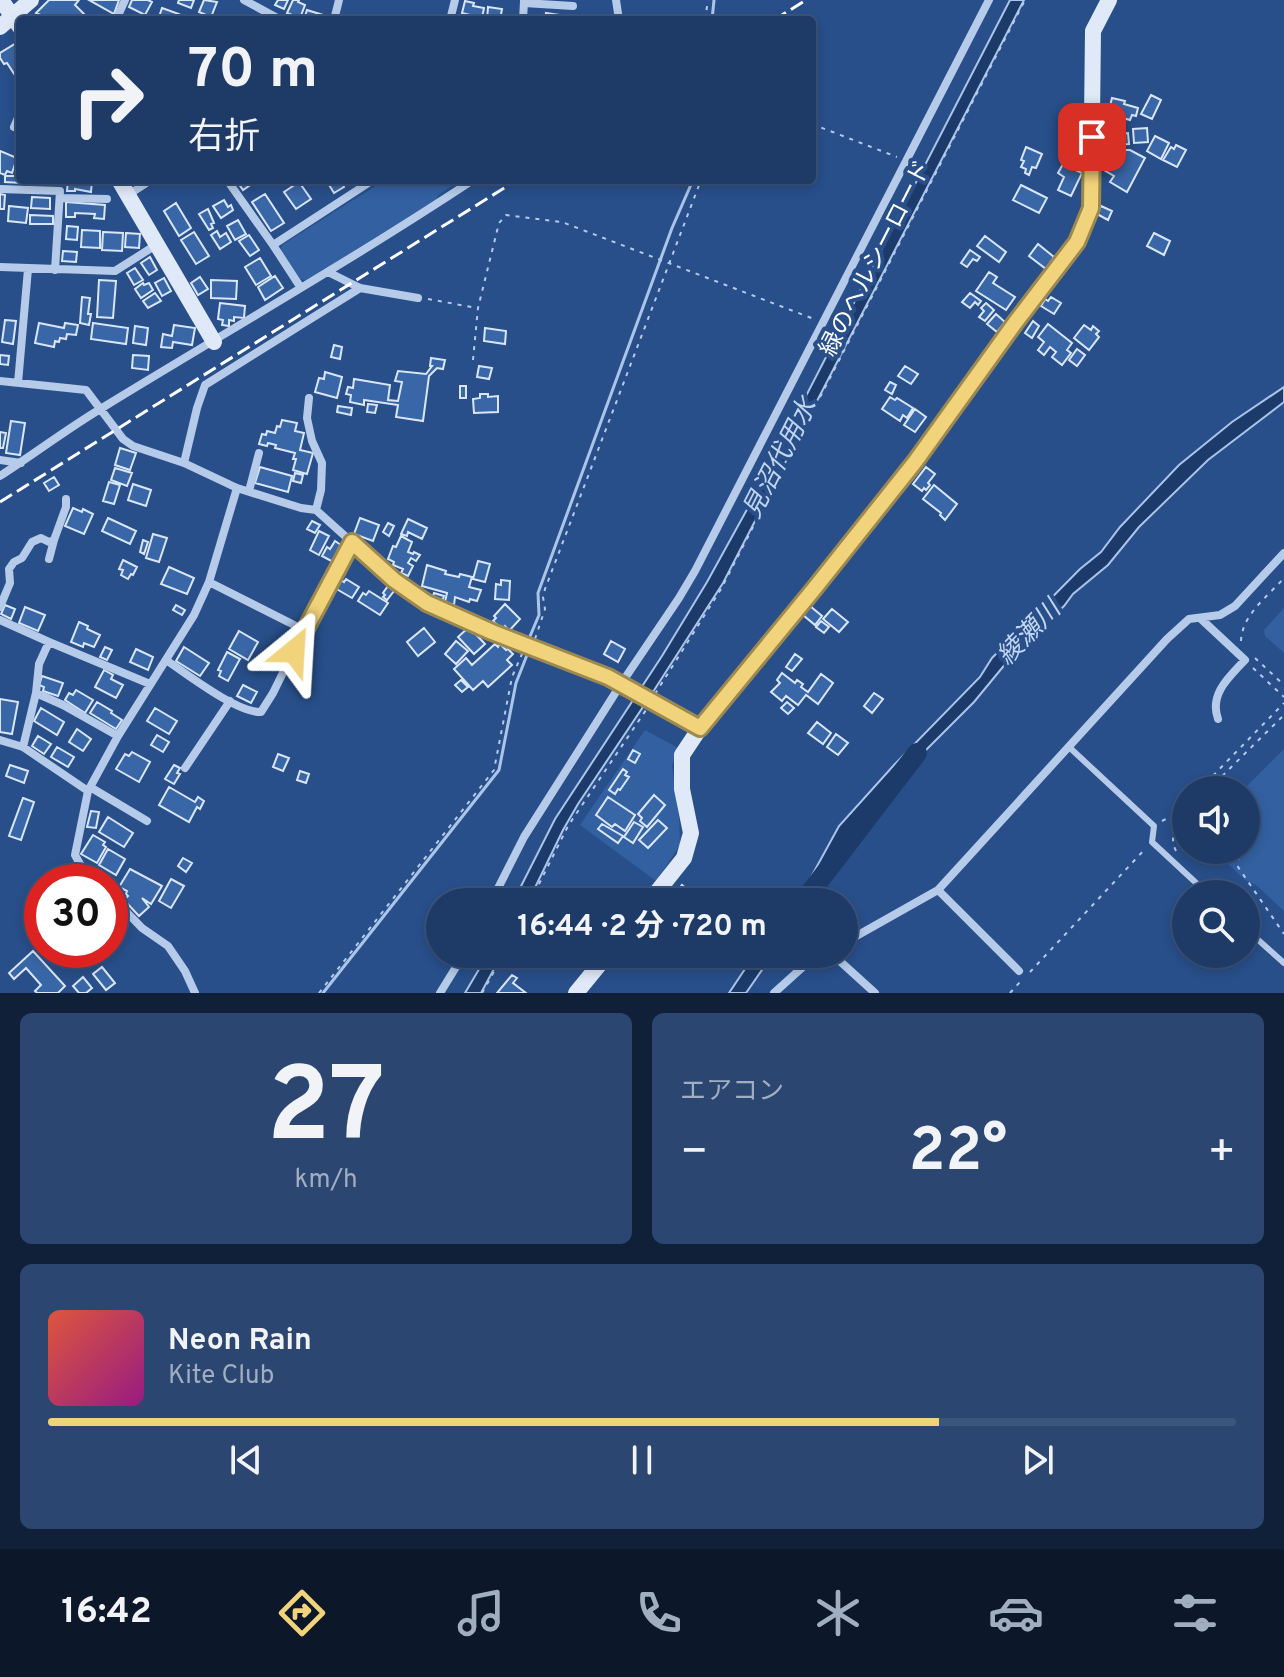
<!DOCTYPE html>
<html lang="ja">
<head>
<meta charset="utf-8">
<style>
	body { margin:0; font-family:Overpass,"Noto Sans JP",sans-serif; background:#2b4671; color:#f1f3f6; height:100vh; display:flex; flex-direction:column; font-size:30px; white-space:nowrap }
	* { box-sizing:border-box; margin:0 }
	p { font-size:26px; color:#a1adc0 }
	.icon { flex:none; width:44px; height:44px; fill:none; stroke:currentColor; stroke-width:2; stroke-linecap:round; stroke-linejoin:round }
	.map { position:relative; height:993px; overflow:hidden }
	.details { display:flex; flex-direction:column; gap:20px; padding:20px; background:#102039; flex:1 }
	.details>* { flex:none }
	.guide { position:absolute; left:16px; top:16px; width:800px; height:168px; border-radius:8px; box-shadow:0 4px 12px #0003,0 0 0 2px #3c557c; background:#1e3b68; color:#f1f3f6; overflow:hidden }
	.fabs { position:absolute; left:1172px; top:776px; display:grid; gap:16px }
	.fabs a { display:grid; place-items:center; width:88px; height:88px; border-radius:50%; background:#1e3b68; box-shadow:0 4px 12px #0003,0 0 0 2px #3c557c; font-size:40px }
	.speed { position:absolute; left:24px; top:864px; display:flex; gap:16px; font-size:40px; font-weight:700; text-align:center }
	.speed>* { display:grid; place-content:center; width:104px; height:104px; border-radius:50%; background:#1e3b68; box-shadow:0 4px 12px #0003,0 0 0 2px #3c557c; line-height:1 }
	.speed .limit { border:12px solid #d22; background:#fff; color:#111 }
	.pin { position:absolute; display:grid; place-items:center; width:68px; height:68px; color:#fff; margin:-34px; border-radius:16px; box-shadow:0 4px 12px #0006 }
	.me { position:absolute; width:88px; margin:-44px; rotate:27deg; stroke-linejoin:round; filter:drop-shadow(0 0 6px #0008) }
	.turn { display:flex; align-items:center; gap:28px; height:168px; padding:0 40px; font-size:36px }
	.turn .icon { width:104px; height:104px; stroke-width:2.5 }
	.turn b { display:block; font-size:56px; line-height:68px }
	.big { font-size:60px; font-weight:700; line-height:1.1 }
	.details .card { flex:1; display:flex; flex-direction:column; justify-content:center; gap:12px; min-width:0; padding:0 28px; border-radius:12px; background:#2b4671 }
	.details .dial { align-items:center; gap:0 }
	.dial b { font-size:104px; line-height:1 }
	.song { display:flex; align-items:center; gap:24px }
	.cover { width:96px; height:96px; border-radius:12px; background:linear-gradient(135deg,hsl(10 70% 55%),hsl(310 70% 35%)) }
	.played { height:8px; border-radius:4px; background:linear-gradient(90deg,#f1d37b 75%,#3c557c 75%) }
	.keys { display:flex; justify-content:space-around; direction:ltr }
	.heat { display:flex; justify-content:space-between; align-items:center; font-size:44px; direction:ltr }
	.details .tiles { flex:1; display:grid; gap:20px; grid-template-columns:1fr 1fr }
	.card:last-child { grid-column:span 2 }
	.trip { position:absolute; left:426px; top:888px; width:432px; height:80px; border-radius:40px; background:#1e3b68; box-shadow:0 4px 12px #0003,0 0 0 2px #3c557c; font-weight:700; line-height:80px; text-align:center }
	.tab-bar { display:flex; height:128px; justify-content:space-around; align-items:center; background:#0c182a; color:#a1adc0 }
	.tab-bar .icon { width:56px; height:56px }
	.tab-bar .current { color:#f1d37b }
	.tab-bar b { font-size:36px; color:#f1f3f6 }
	.map>svg:first-child { display:block }
	.green { fill:#3360a1 }
	.water { fill:#1c3b6a; stroke:#aac5e9; stroke-width:2 }
	.lines { fill:none; stroke-linecap:round; stroke-linejoin:round }
	.stream { stroke:#aac5e9; stroke-width:3 }
	.river { stroke:#1c3b6a; stroke-width:20 }
	.building { fill:#3966a6; stroke:#d9e6f7; stroke-width:2 }
	.path { stroke:#b5cbe9; stroke-width:2; stroke-dasharray:4 6; stroke-linecap:butt }
	.lane { stroke:#b5cbe9; stroke-width:6 }
	.street { stroke:#b5cbe9; stroke-width:8 }
	.secondary { stroke:#e0e9f8; stroke-width:16 }
	.rail { stroke:#fff; stroke-width:3; stroke-dasharray:14 6; stroke-linecap:butt }
	.route-casing { stroke:#9d8950; stroke-width:20 }
	.route { stroke:#f1d37b; stroke-width:14 }
	.labels { text-anchor:middle; stroke-width:8; stroke-linejoin:round; paint-order:stroke }
	.street-label { font-size:24px; fill:#fff; stroke:#284f8a }
	.water-label { font-size:26px; font-style:italic; fill:#c1d5f0; stroke:#284f8a }
</style>
</head>
<body>
<div class="map">
<svg width="1284" height="993" viewBox="0 0 1284 993">
	<rect width="100%" height="100%" fill="#284f8a"/>
	<path class="green" d="M385,180H461L438,195L436,201L308,282L299,278L281,252L282,245Z
		M1284,608V653L1265,636L1264,630Z
		M645,730L678,748L672,766L679,818L680,845L656,881L580,825Z
		M1284,749V911L1256,885L1245,880L1213,850H1246V790H1243Z"/>
	<path class="water" d="M1010,0H1024L723,583L651,695L578,804L563,830L528,902H513L555,819L662,656L707,582L755,495Z
		M1284,387V402L1208,460L1139,527L1108,565L1073,594L1064,606L1016,651L974,702L888,788L866,815L825,880L808,902H794L810,879L839,826L894,765L980,677L992,658L1080,569L1101,552L1120,527L1179,465L1232,422Z
		M488,954H502L481,993H465Z
		M755,954H773L746,993H729Z"/>
	<g class="lines">
		<path class="stream" d="M712,20L714,0
			M323,993L499,770L516,683L527,655L528,641L539,615L538,593L672,228L693,180"/>
		<path class="river" d="M803,902L917,753"/>
	</g>
	<path class="building" d="M49,0H79L75,5L88,18L86,20H52L36,13Z
		M89,0H119L114,14Z
		M132,0H148L152,2L145,15L129,7Z
		M179,0H194L191,8L178,3Z
		M204,0L217,2L211,17L199,12Z
		M278,0H288L284,9L275,5Z
		M293,0H299L298,2L305,5L300,18L287,13Z
		M465,1L474,3L473,6L484,8L482,18L462,13Z
		M488,7L502,9L500,20H487Z
		M162,8L179,14L177,20H158Z
		M307,10L323,15L321,20L304,19Z
		M546,13L567,16L566,20H545Z
		M578,16L596,17L595,20H577Z
		M18,42L20,46V83L7,63L4,64L0,58V53Z
		M1151,95L1161,100L1152,119L1141,114Z
		M1112,98L1125,101L1124,104L1138,108L1136,116L1132,115L1130,120L1108,114Z
		M1147,128L1148,142L1134,143L1133,129Z
		M1128,133L1129,144L1112,145L1111,135Z
		M1155,136L1169,143L1161,159L1147,151Z
		M1176,145L1186,150L1177,167L1163,160L1171,147L1174,149Z
		M1026,147L1042,154L1036,168L1032,167L1029,175L1025,173L1026,169L1021,167L1024,161L1021,160Z
		M1103,150H1130L1145,158L1127,192L1110,182L1114,176L1102,169Z
		M0,151L17,158L12,173L7,171L5,175L0,173Z
		M1063,164L1082,173L1071,196L1058,190L1064,177L1058,173Z
		M5,176H20L21,183L5,182Z
		M68,180H92L91,192L75,189V191H67Z
		M236,180H255L256,181L243,190Z
		M326,180H340L344,187L334,193Z
		M299,182L311,199L296,209L284,192Z
		M1021,185L1047,198L1039,213L1013,200Z
		M0,194L5,195L4,209H0Z
		M265,194L284,223L271,231L252,202Z
		M32,197L50,198V209L31,208Z
		M224,200L228,207L231,205L233,210L221,218L213,206Z
		M66,202L105,205L104,219L94,218L95,214L75,213V217H66Z
		M176,203L191,228L179,236L164,211Z
		M9,206L28,208L26,223L8,221Z
		M1101,206L1112,211L1108,220L1097,214Z
		M208,209L214,223L211,224L213,228L209,230L199,214Z
		M30,215L53,216V224H30Z
		M238,220L246,234L235,240L227,226Z
		M67,226L78,227L77,240L66,239Z
		M82,230L100,231V248L81,247Z
		M217,231L220,237L226,233L231,242L220,249L211,235Z
		M103,232L123,233L122,251L102,250Z
		M194,232L209,256L196,264L181,240Z
		M126,233L140,234L139,248L125,247Z
		M1154,233L1170,241L1164,255L1147,246Z
		M249,235L259,250L250,256L239,241Z
		M985,236L1006,252L999,262L977,246Z
		M1038,244L1054,257L1046,269L1029,256Z
		M970,250L980,257L977,261L973,259L967,267L961,263Z
		M63,251L77,252L76,262L62,261Z
		M150,257L157,270L149,275L141,263Z
		M260,258L271,276L256,285L245,267Z
		M135,268L143,280L134,285L127,273Z
		M989,272L997,277L993,283L1015,297L1006,310L976,291Z
		M275,276L283,288L265,300L258,287Z
		M200,277L208,289L198,295L191,283Z
		M164,278L171,291L162,296L155,283Z
		M99,280L116,281L113,318L97,317Z
		M211,280L237,281L236,299L211,298Z
		M143,283L144,285L149,283L153,290L141,298L135,289Z
		M155,293L161,301L148,308L143,301Z
		M970,293L981,301L978,305L975,302L970,308L962,302Z
		M82,297L90,298L88,314H91L89,325L80,323Z
		M1051,297L1061,303L1054,314L1041,306L1045,299L1048,301Z
		M220,303L245,306L244,318L234,317V321L229,320V326L222,325L223,320L218,319Z
		M986,303L994,310L985,321L979,317L984,311L981,308Z
		M996,314L1005,322L997,332L987,324Z
		M5,320L16,321L13,344L2,342Z
		M1033,321L1039,326L1032,338L1025,333Z
		M39,323L64,328L65,323L78,325L76,335L67,334L66,339L60,338L59,342L55,341L54,347L35,343Z
		M93,323L128,328L126,344L91,339Z
		M1048,324L1072,343L1067,350L1071,353L1062,365L1052,357L1056,352L1050,347L1044,355L1038,350L1044,342L1038,337Z
		M174,325L195,328L192,345L173,342L172,348L161,347L163,334L172,336Z
		M1084,325L1091,330L1093,326L1099,331L1096,334L1099,337L1089,350L1074,338Z
		M135,326L148,328L146,345L133,343Z
		M485,328L506,331L505,344L484,341Z
		M334,345L342,347L340,359L331,357Z
		M1077,349L1085,355L1077,366L1069,360Z
		M0,355L9,356L8,365L0,364Z
		M133,355L149,356L148,370L132,368Z
		M431,358L445,360L443,369L437,368L429,376L423,421L396,417L398,405L364,400V405L350,402L351,395L346,394L348,387L353,388L354,379L390,385L388,400L398,401L402,382L395,381L398,371L426,374L432,366H430Z
		M479,366L492,368L489,379L477,377Z
		M905,366L918,374L911,384L898,376Z
		M325,372L342,377L337,398L315,392L319,378L324,379Z
		M890,382L896,385L892,394L885,390Z
		M460,386H466V398H460Z
		M480,394H488V397L498,396V412L474,413L473,399L480,398Z
		M890,397L895,400L897,398L913,408L907,418L903,415L900,421L882,409Z
		M368,404L377,405L375,413L367,412Z
		M338,406L352,408L351,415L337,412Z
		M915,409L926,417L915,432L904,425Z
		M282,420L297,423L295,431L304,433L300,450L313,453L307,474L293,470L296,459H293L295,453L275,448L276,445L268,443L267,446L259,444L262,434L266,435L267,431L275,433L277,426L280,427Z
		M11,421L25,423L20,455L6,453Z
		M0,432L6,433L3,448H0Z
		M120,448L136,453L130,470L115,465Z
		M260,467L292,476L288,492L255,483Z
		M926,467L935,474L928,483L930,485L926,490L924,488L922,491L913,484Z
		M115,468L132,473L127,486L111,480Z
		M295,473L303,475L301,483L293,481Z
		M54,477L59,485L49,491L44,483Z
		M109,482L120,485L114,504L103,501Z
		M133,484L151,490L146,506L128,500Z
		M934,485L957,504L945,520L940,515L941,513L923,499Z
		M73,508L82,512L83,509L93,514L84,534L65,526Z
		M108,518L136,531L130,544L102,531Z
		M360,518L379,525L373,541L354,534Z
		M408,519L427,528L422,539L408,532L407,536L401,534Z
		M312,521L320,525L315,533L307,529Z
		M388,523L394,526L389,536L383,532Z
		M319,531L329,536L319,555L310,550Z
		M153,534L167,538L159,562L146,558Z
		M401,536L412,542L408,552L413,554L414,552L420,555L416,561L411,558L408,563L413,566L408,576L401,573L403,569L393,565L394,562L388,559L393,546L396,547Z
		M143,540L148,542L144,554L140,552Z
		M335,541L344,547L335,563L322,556L327,547L330,549Z
		M123,560L137,567L133,575L131,574L128,579L121,575L123,570L119,569Z
		M478,561L490,564L485,582L473,579Z
		M427,565L446,571L445,574L459,577L460,574L472,577L469,587L481,590L477,601L470,599L469,602L455,597L454,605L445,602L447,593L422,586Z
		M169,567L194,578L187,594L161,584Z
		M338,578L344,582L346,579L359,587L352,598L333,587Z
		M501,580L510,581L509,600L495,599L496,584L501,585Z
		M388,586L394,591L387,600L383,597L385,595L383,593Z
		M369,591L388,603L380,615L358,601L363,593L366,595Z
		M434,593L444,596L442,602L432,599Z
		M505,604L520,619L509,631L505,626L502,629L493,621L496,618L494,616Z
		M5,605L15,609L11,619L1,614Z
		M176,605L185,610L182,615L173,610Z
		M810,606L822,616L815,625L803,615Z
		M25,607L45,615L38,631L19,623Z
		M832,609L848,622L839,632L823,619Z
		M821,621L829,627L824,633L816,627Z
		M79,622L88,626L87,629L100,635L94,647L84,643L83,647L71,642Z
		M469,627L485,644L474,654L458,637Z
		M424,628L435,642L418,656L407,642Z
		M239,631L258,642L248,660L229,649Z
		M456,641L468,651L456,664L445,654Z
		M611,641L625,649L618,662L604,654Z
		M495,644L498,647L500,644L506,650L508,649L513,654L507,660L512,665L488,687L483,681L473,690L454,669L466,658L472,665Z
		M105,647L112,650L107,660L100,657Z
		M184,647L209,663L200,676L176,661Z
		M136,649L153,657L148,670L130,662Z
		M227,652L240,659L228,681L219,676L221,671L218,670Z
		M795,654L802,659L792,671L786,667Z
		M104,670L113,675L111,679L123,685L116,698L95,687Z
		M782,673L795,683L797,680L803,684L801,687L808,692L821,674L833,683L818,704L806,695L798,705L786,696L782,701L771,692L780,683L777,680Z
		M42,676L63,683L58,696L43,691L44,687L39,685Z
		M461,680L468,687L462,692L455,685Z
		M243,685L257,692L251,703L237,696Z
		M76,690L93,700L85,713L65,700L69,693L73,695Z
		M874,693L883,699L872,713L864,706Z
		M0,699L18,702L12,734L0,732Z
		M97,702L112,711L111,713L122,720L116,729L90,713Z
		M787,702L794,708L788,714L781,708Z
		M41,708L64,722L57,735L34,721Z
		M155,708L177,721L169,734L147,721Z
		M817,722L831,733L823,744L808,733Z
		M77,729L91,739L83,751L69,742Z
		M836,734L848,743L838,755L827,747Z
		M157,735L169,742L163,752L151,745Z
		M38,736L51,744L44,754L32,746Z
		M57,747L74,757L68,767L51,757Z
		M633,750L640,754L635,763L628,759Z
		M132,752L150,762L139,782L116,769L125,754L129,756Z
		M278,754L289,758L283,771L273,767Z
		M10,765L28,771L24,783L6,776Z
		M174,765L180,768L177,773L180,774L174,784L165,779Z
		M623,769L627,772L625,775L629,777L620,790L618,789L615,794L609,790Z
		M300,771L309,774L306,783L297,780Z
		M169,787L195,802L198,797L204,801L200,809L197,807L189,822L159,805Z
		M654,795L665,805L647,827L640,821L642,818L638,814Z
		M608,797L635,815L625,831L615,824L612,827L596,815Z
		M23,798L34,802L21,840L9,836Z
		M91,811L99,812L96,828L87,827Z
		M108,817L133,833L124,847L99,832Z
		M658,820L667,828L648,848L639,840Z
		M634,822L643,827L633,843L624,837Z
		M602,824L623,836L618,843L598,829Z
		M93,835L105,842L103,845L106,847L97,863L81,854Z
		M108,849L125,859L116,875L99,865Z
		M183,858L192,863L186,872L178,866Z
		M130,869L162,886L151,904L142,898L149,907L139,916L124,900L128,896L126,894L127,891L119,887Z
		M171,879L184,886L171,908L159,901Z
		M682,885L697,897L693,902H681L673,896Z
		M33,951L65,986L58,993H37L35,991L41,985L26,968L14,979L9,973Z
		M102,967L115,983L106,990L93,974Z
		M512,975L517,978L513,983L526,993H497Z
		M83,977L92,988L86,993H79L73,986Z"/>
	<g class="lines">
		<path class="path" d="M705,20L708,0
			M812,124L897,157
			M428,299L477,308
			M473,360L478,308L499,223L506,215L562,222L814,319
			M535,639L545,609L543,597L545,589L701,180
			M1241,641C1242,615 1267,597 1284,578
			M1255,658L1284,685
			M1253,668L1284,697
			M655,694L721,589L1025,0
			M1199,790L1284,703
			M1208,790L1284,715
			M1162,821L1174,815L1186,803
			M1176,851C1169,836 1175,824 1186,813
			M1239,856L1238,867L1284,934
			M530,902L568,826L646,710
			M1030,972L1146,848
			M319,993L494,770L512,677L522,654
			M482,993L504,954
			M1010,993L1020,982"/>
		<path class="lane" d="M1069,747L1154,826L1152,842L1208,894
			M1246,929L1284,963"/>
		<path class="street" d="M244,0L281,20
			M616,0L619,20
			M524,3L573,6
			M116,20L125,0
			M334,20L339,0
			M450,20L455,0
			M523,20L524,1
			M14,127L20,113
			M227,180L273,245
			M0,189L60,191L55,270
			M128,195L151,180
			M60,198L107,199
			M0,267L115,271L156,245
			M328,272L360,288L418,298
			M301,288L273,245L373,180
			M0,381L86,390L123,439L133,446L184,463L237,488L301,508L316,510L394,580L427,603L492,632L608,677L700,728
			M18,383L28,269
			M309,398L307,418L312,441L322,463L321,490L316,510
			M0,460L21,463
			M184,463L197,408L205,385L360,288
			M0,476C34,454 67,429 102,408C226,332 352,260 473,180
			M249,491L259,453
			M49,559L54,540
			M209,582L304,630
			M0,607L10,583L9,569L14,562L22,558L32,542L41,538L49,542L54,540L66,507V499
			M1200,618L1245,660C1229,677 1209,694 1218,719
			M0,620L49,642
			M166,660C187,674 237,713 261,712L273,693L304,630L352,542
			M36,693L63,705L118,736
			M0,740L23,747L88,791
			M23,747L36,693L39,664L49,642L150,684
			M185,768L230,701
			M90,787L147,821
			M97,882L80,864L75,855L88,791L118,736L194,615L209,582L237,488
			M938,890L1019,971
			M110,895L142,928L168,946L185,971L195,993
			M491,902L524,837L621,684L679,598L695,571L989,0
			M110,919L122,908
			M844,943L938,890L1167,639L1189,619L1220,615L1235,606L1284,553
			M832,954L875,993
			M440,993L464,954
			M774,993L805,965L824,954"/>
		<path class="secondary" d="M1,0L20,27
			M0,27L31,0
			M119,180L214,342
			M649,902L684,858L691,833L682,789V755L700,728L814,589L915,462L1015,323L1077,242L1091,208L1093,31L1109,0
			M576,993L608,954"/>
		<path class="rail" d="M774,20L806,0
			M0,502L517,180"/>
	</g>
	<g class="lines">
		<g class="route-casing">
			<path id="route" d="M294,651L352,542L394,580L427,603L492,632L608,677L700,728L814,589L915,462L1015,323L1077,242L1091,208L1092,137"/>
		</g>
		<use href="#route" class="route"/>
	</g>
	<g class="labels">
		<g class="street-label">
			<text transform="translate(875 258) rotate(-63)" y="8">緑のヘルシーロード</text>
		</g>
		<g class="water-label">
			<text transform="translate(779 458) rotate(-63)" y="9">見沼代用水</text>
			<text transform="translate(1028 632) rotate(-46)" y="9">綾瀬川</text>
		</g>
	</g>
</svg>
<div class="fabs">
<a><svg class="icon" aria-label="sound" viewBox="0 0 24 24"><path d="M4 9h4l5-4v14l-5-4H4zM17 9q2 3 0 6"/></svg></a>
<a><svg class="icon" aria-label="search" viewBox="0 0 24 24"><circle cx="10" cy="10" r="6"/><path d="M15 15l6 6"/></svg></a>
</div>
<div class="speed"><div class="limit">30</div></div>
<div class="pin" style="left:1092px;top:137px;background:#d93025"><svg class="icon" aria-label="arrive" viewBox="0 0 24 24"><path d="M6 21V4h12l-3 4 3 4H6"/></svg></div>
<svg class="me" style="left:294px;top:651px" viewBox="-20 -20 40 40"><path d="M0-17L14 15 0 8-14 15z" fill="#f1d37b" stroke="#fff" stroke-width="4"/></svg>
<div class="trip">16:44 · 2 分 · 720 m</div>
<div class="guide">
<div class="turn"><svg class="icon" aria-label="right" viewBox="0 0 24 24"><path d="M7 20v-9h11M14 6l5 5-5 5"/></svg><div><b>70 m</b>右折</div></div>
</div>
</div>
<section class="details">
<div class="tiles">
<div class="card dial"><b>27</b><p>km/h</p></div>
<div class="card"><p>エアコン</p>
<div class="heat"><a>−</a><b class="big">22°</b><a>+</a></div>
</div>
<div class="card">
<div class="song"><i class="cover"></i><div><b>Neon Rain</b><p>Kite Club</p></div></div>
<div class="played"></div>
<div class="keys"><svg class="icon" aria-label="previous" viewBox="0 0 24 24"><path d="M18 5L8 12l10 7zM5 5v14"/></svg><svg class="icon" aria-label="pause" viewBox="0 0 24 24"><path d="M8 5v14M16 5v14"/></svg><svg class="icon" aria-label="next" viewBox="0 0 24 24"><path d="M6 5l10 7-10 7zM19 5v14"/></svg></div>
</div>
</div>
</section>
<nav class="tab-bar">
<b>16:42</b>
<svg class="icon current" aria-label="directions" viewBox="0 0 24 24"><path d="M12 3l9 9-9 9-9-9zM9 14v-3h6M13 9l2 2-2 2"/></svg>
<svg class="icon" aria-label="music" viewBox="0 0 24 24"><path d="M9 18V5l10-2v13"/><circle cx="6" cy="18" r="3"/><circle cx="16" cy="16" r="3"/></svg>
<svg class="icon" aria-label="phone" viewBox="0 0 24 24"><path d="M5 4h4l2 5-3 2q2 4 5 5l2-3 5 2v4C11 20 4 13 5 4z"/></svg>
<svg class="icon" aria-label="climate" viewBox="0 0 24 24"><path d="M12 3v18M4 7l16 10M4 17L20 7"/></svg>
<svg class="icon" aria-label="car" viewBox="0 0 24 24"><path d="M5 17H2v-5l4-1 3-4h7l3 4 3 1v5h-3M9 17h6M6 11h13"/><circle cx="7" cy="17" r="2"/><circle cx="17" cy="17" r="2"/></svg>
<svg class="icon" aria-label="filters" viewBox="0 0 24 24"><path d="M4 7h16M4 17h16"/><circle cx="9" cy="7" r="2"/><circle cx="15" cy="17" r="2"/></svg>
</nav>
</body>
</html>
